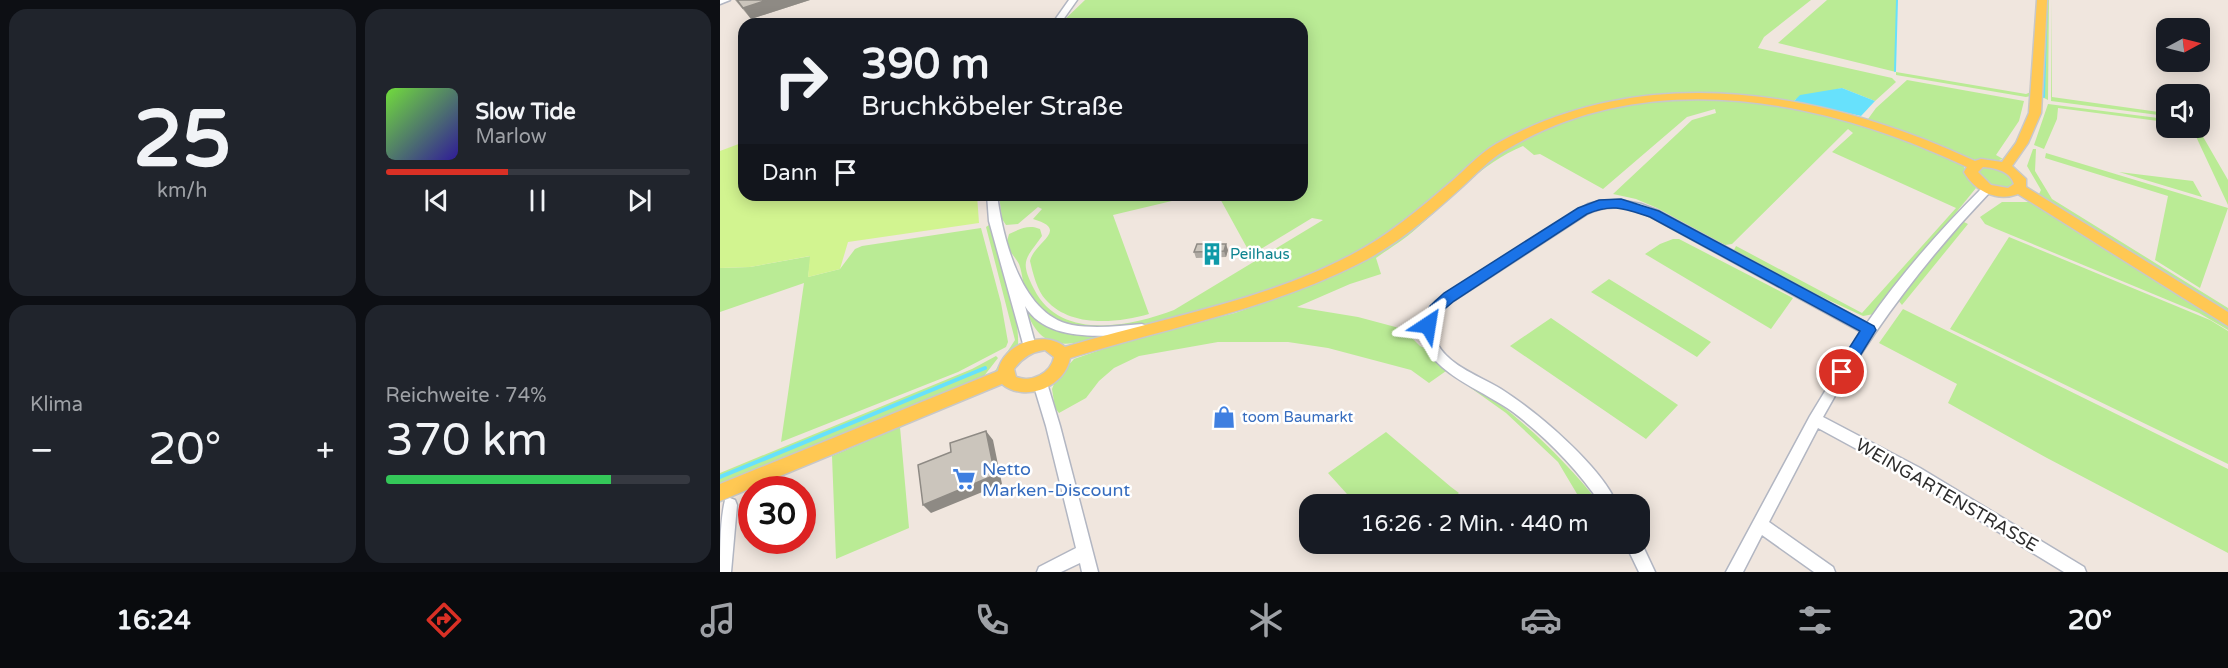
<!DOCTYPE html>
<html lang="de">
<head>
<meta charset="utf-8">
<style>
	body { margin:0; font-family:"Varela Round",sans-serif; background:#20242c; color:#f1f3f6; height:100vh; display:flex; flex-direction:column; font-size:22px; white-space:nowrap }
	* { box-sizing:border-box; margin:0 }
	p { font-size:20px; color:#9ea1a6 }
	.icon { flex:none; width:33px; height:33px; fill:none; stroke:currentColor; stroke-width:2; stroke-linecap:round; stroke-linejoin:round }
	.map { position:relative; flex:1; overflow:hidden }
	.details { display:flex; flex-direction:column; gap:9px; padding:9px; background:#0d0f14; width:720px }
	.details>* { flex:none }
	.guide { position:absolute; left:18px; top:18px; width:570px; height:183px; border-radius:18px; box-shadow:0 3px 15px #0003; background:#171b24; color:#f1f3f6; overflow:hidden }
	.needle { width:39px; rotate:83deg }
	.controls { position:absolute; left:1436px; top:18px; display:grid; gap:12px }
	.controls a { display:grid; place-items:center; width:54px; height:54px; border-radius:12px; background:#171b24; box-shadow:0 3px 15px #0003; font-size:30px }
	.speed { position:absolute; left:18px; top:476px; display:flex; gap:12px; font-size:30px; font-weight:700; text-align:center }
	.speed>* { display:grid; place-content:center; width:78px; height:78px; border-radius:50%; background:#171b24; box-shadow:0 3px 15px #0003; line-height:1 }
	.speed .limit { border:9px solid #d22; background:#fff; color:#111 }
	.pin { position:absolute; display:grid; place-items:center; width:51px; height:51px; color:#fff; margin:-26px; border:3px solid #fff; border-radius:50%; box-shadow:0 2px 6px #0007 }
	.me { position:absolute; width:66px; margin:-33px; rotate:33deg; stroke-linejoin:round; filter:drop-shadow(0 0 4px #0008) }
	.turn { display:flex; align-items:center; gap:21px; height:126px; padding:0 24px; font-size:27px }
	.turn .icon { width:78px; height:78px; stroke-width:2.5 }
	.turn b { display:block; font-size:42px; line-height:51px }
	.then { display:flex; align-items:center; height:57px; padding:0 24px; background:#0003; gap:12px; font-size:22px }
	.big { font-size:45px; font-weight:600; line-height:1.1 }
	.details .card { flex:1; display:flex; flex-direction:column; justify-content:center; gap:9px; min-width:0; padding:0 21px; border-radius:18px; background:#20242c }
	.details .dial { align-items:center; gap:0 }
	.dial b { font-size:78px; line-height:1 }
	.song { display:flex; align-items:center; gap:18px }
	.cover { width:72px; height:72px; border-radius:9px; background:linear-gradient(135deg,hsl(100 70% 55%),hsl(250 70% 35%)) }
	.played { height:6px; border-radius:3px; background:linear-gradient(90deg,#d93025 40%,#363941 40%) }
	.keys { display:flex; justify-content:space-around; direction:ltr }
	.heat { display:flex; justify-content:space-between; align-items:center; font-size:33px; direction:ltr }
	.charge { height:9px; border-radius:4px; background:linear-gradient(90deg,#34c759 74%,#363941 0) }
	.details .tiles { flex:1; display:grid; gap:9px; grid-template-columns:repeat(2,1fr) }
	.trip { position:absolute; left:579px; top:494px; width:351px; height:60px; border-radius:18px; background:#171b24; box-shadow:0 3px 15px #0003; font-weight:600; line-height:60px; text-align:center }
	.dock { display:flex; height:96px; justify-content:space-around; align-items:center; background:#090b0e; color:#9ea1a6 }
	.dock .icon { width:42px; height:42px }
	.dock .selected { color:#d93025 }
	.dock b { font-size:27px; color:#f1f3f6 }
	main { display:flex; flex:1; min-height:0 }
	.map>svg:first-child { display:block }
	.green { fill:#baeb95 }
	.pitch { fill:#d2f490 }
	.water { fill:#67e1fc }
	.lines { fill:none; stroke-linecap:round; stroke-linejoin:round }
	.stream-far1 { stroke:#67e1fc; stroke-width:2 }
	.stream { stroke:#67e1fc; stroke-width:4 }
	.minor-casing { stroke:#b2b6c2; stroke-width:3 }
	.major-casing { stroke:#c8c8c8; stroke-width:3 }
	.minor { fill:#fff; fill-rule:evenodd }
	.major { fill:#ffc853; fill-rule:evenodd }
	.wall { fill:#afa9a2 }
	.shaded-wall { fill:#8e8a84 }
	.building { fill:#cbc5bc; stroke:#8e8a84; stroke-width:1.5 }
	.route { fill:#1a73e8; stroke:#114b97; stroke-width:1.5 }
	.labels { text-anchor:middle; stroke-width:5; stroke-linejoin:round; paint-order:stroke }
	.culture-label { font-size:15px; fill:#0d838f; stroke:#fff; text-anchor:start }
	.shop-label { font-size:15px; fill:#366cbe; stroke:#fff; text-anchor:start }
	.near-shop-label { font-size:18px; fill:#366cbe; stroke:#fff; text-anchor:start }
	.near-street-label { font-size:18px; fill:#2d2d2d; stroke:#fff }
</style>
</head>
<body>
<main>
<section class="details">
<div class="tiles">
<div class="card dial"><b>25</b><p>km/h</p></div>
<div class="card">
<div class="song"><i class="cover"></i><div><b>Slow Tide</b><p>Marlow</p></div></div>
<div class="played"></div>
<div class="keys"><svg class="icon" aria-label="previous" viewBox="0 0 24 24"><path d="M18 5L8 12l10 7zM5 5v14"/></svg><svg class="icon" aria-label="pause" viewBox="0 0 24 24"><path d="M8 5v14M16 5v14"/></svg><svg class="icon" aria-label="next" viewBox="0 0 24 24"><path d="M6 5l10 7-10 7zM19 5v14"/></svg></div>
</div>
<div class="card"><p>Klima</p>
<div class="heat"><a>−</a><b class="big">20°</b><a>+</a></div>
</div>
<div class="card"><p>Reichweite · 74%</p><b class="big">370 km</b><div class="charge"></div></div>
</div>
</section>
<div class="map">
<svg width="1508" height="572" viewBox="0 0 1508 572">
	<rect width="100%" height="100%" fill="#f0e6de"/>
	<path class="green" d="M365,0H1091L1044,37L1038,48L1172,78L1176,82L1155,101L1122,88L1076,99L1074,101C990,90 903,88 824,122C769,145 730,193 681,225C647,248 609,271 570,285C517,305 383,345 332,320C317,313 308,296 303,281C302,276 301,269 299,264C295,257 290,252 286,245L289,234C300,229 309,224 320,229L322,236C306,259 299,260 314,289C340,341 409,327 454,310L603,220L592,218L531,255L498,195H582V24H340Z
		M1107,0H1176V72L1306,94L1311,92L1317,0H1319L1315,95L1306,97L1176,75V72L1058,43Z
		M1326,0H1329L1328,100L1322,97Z
		M1332,0V97L1446,113V116L1331,101Z
		M1187,80L1304,101L1299,121L1276,155L1283,159L1271,162L1255,160L1148,119L1156,108Z
		M985,97L1073,106L1162,129L1242,164L1256,188L1154,314L1143,316L1078,286L1023,255L1015,253L1014,250L1016,246L1142,313L1236,208L1112,152L1133,133L1128,129L1012,244L1005,245L937,208L916,199L893,194L972,120L996,113L995,109L967,117L883,189L820,154L814,155L803,146C761,163 731,199 697,228C685,239 670,248 656,258L661,274L630,284L577,307L638,317L683,329L700,346L736,364L709,383L691,370L608,348L568,342H498L419,356L394,368L379,381L366,398L339,413L335,408L332,389L336,379L354,359L415,338L515,313L569,294L632,266L777,153L827,127L899,105Z
		M1328,104L1446,119V122L1338,108L1337,119L1324,149L1314,145Z
		M1472,128H1478L1508,180V205Z
		M1313,149H1316L1315,171L1332,199L1508,308V316L1318,196L1321,190L1307,166Z
		M1326,153L1508,208L1480,288L1435,260L1448,196L1325,158Z
		M1266,166L1289,172L1296,185C1282,192 1272,187 1259,179L1257,170Z
		M1399,172L1473,181L1482,197Z
		M279,195H477L393,215L429,314C397,323 351,328 326,300C317,291 313,273 310,261C314,242 351,230 313,219L322,209L318,207L298,224L286,225L282,219Z
		M1282,202H1312L1508,323V330L1479,313L1274,228L1265,224L1260,217Z
		M1242,221L1248,224L1182,305L1178,300Z
		M269,225C278,259 300,312 298,346L273,374L295,340L266,227Z
		M261,228L281,303L288,342L286,347L238,372L61,442L84,283L0,312V268L30,267L91,256L88,277L120,269L135,249L142,246Z
		M1289,237L1490,320L1508,331V464L1230,329Z
		M953,239H959L1073,298L1051,329L925,254L940,244Z
		M889,279L991,342L977,357L871,292Z
		M305,307H308L325,323L386,336C347,346 321,354 305,307Z
		M1183,309L1508,469V553L1327,458L1228,403L1237,384L1159,343Z
		M831,318L958,405L926,439L790,346Z
		M276,356L278,358L264,376L265,379L0,490V473L252,369Z
		M745,379C797,414 841,455 880,504H863L838,462L786,413L741,381Z
		M180,427L189,528L116,559L112,456Z
		M666,432L731,487L739,493L728,502L679,498L683,502L636,504L608,473Z"/>
	<path class="pitch" d="M24,142V195H257L259,223L128,242L120,269L88,277L90,256L30,267L0,268V151Z"/>
	<path class="water" d="M1122,88L1155,101L1141,116L1074,101L1080,95Z"/>
	<g class="lines">
		<path class="stream-far1" d="M1175,71L1177,0
			M1324,97L1327,0"/>
		<path class="stream" d="M0,477L265,368"/>
		<g class="minor-casing">
			<path id="minor" d="M0,0H10L0,4Z
				M349,0H357L340,24H332Z
				M1267,186L1271,187L1272,189L1271,191C1205,260 1149,334 1103,417L1200,468L1364,567L1366,572H1344L1190,478L1098,428L1049,522L1113,567L1115,572H1094L1042,535L1023,572H1006L1090,416L1141,332L931,217C909,207 889,203 867,214L724,307C716,318 710,332 718,345C731,367 760,376 781,389C817,412 880,465 897,504H881C857,469 827,438 793,412C766,392 721,377 706,347C697,330 705,314 716,301L868,204L881,201L899,200L921,204L939,211L1147,323C1181,274 1221,229 1263,187Z
				M267,195H277C283,239 301,315 352,325C375,329 399,326 422,324L426,326L428,329L426,332C418,335 408,335 398,335C367,337 323,337 305,306L316,347L315,351H305L269,221Z
				M320,378L325,379L327,383L340,426L378,572H362L360,563L341,572H317L319,567L356,548L326,426L313,383L315,379Z
				M10,498L15,500L17,505L11,572H0C0,550 0,521 5,500Z
				M920,540L935,572H919L905,543H920Z"/>
		</g>
		<g class="major-casing">
			<path id="major" d="M1317,0H1327L1321,113L1308,143L1292,166L1306,179V187L1508,312V326L1298,194C1276,202 1255,191 1244,172L1247,167C1104,99 928,64 784,151C769,160 756,174 743,186C711,215 677,245 638,264C547,310 446,328 350,358C345,387 305,403 282,384L0,501V484L278,371C283,344 324,329 345,347C440,318 542,302 631,255C668,236 699,209 731,182C745,170 759,154 776,144C927,59 1104,91 1255,161L1261,159L1282,162L1296,143L1309,113ZM1263,167C1276,168 1290,171 1294,184L1288,188L1271,185L1258,172ZM325,350L334,357C331,373 312,383 296,377L294,369C302,358 311,352 325,350Z"/>
		</g>
		<use href="#minor" class="minor"/>
		<use href="#major" class="major"/>
	</g>
	<path class="wall" d="M15,0H90L31,19Z
		M508,250L506,257L476,258L474,252Z"/>
	<path class="shaded-wall" d="M47,0H90L31,19L23,8Z
		M506,244L508,250L506,257L504,251Z
		M266,431L273,440L282,484L211,513L203,505Z"/>
	<path class="building" d="M17,0H47L23,8Z
		M477,244H506L504,251L474,252Z
		M266,431L275,475L203,505L198,465L231,452L230,443Z"/>
	<path class="route" d="M901,199L939,211L1154,326L1156,330L1127,377H1117L1114,372L1140,331L930,217C905,209 893,203 867,214L734,301L720,313L713,329H703L701,325L710,306L724,293L858,208L879,200Z"/>
	<defs>
		<g id="building-bare" transform="scale(1.8)"><path d="M-4-6H4V6H1V3H-1V6H-4ZM-2.5-4.3h1.7v1.8h-1.7ZM.8-4.3h1.7v1.8H.8ZM-2.5-1h1.7V.8h-1.7ZM.8-1h1.7V.8H.8Z" fill="#0f9aa8" stroke="#fff" stroke-width="2.5" paint-order="stroke"/></g>
		<g id="shop-bare" transform="scale(1.8)"><path d="M-5-2.5h2.3a2.7 3.5 0 0 1 5.4 0H5L5.5 6h-11ZM-1.5-2.5h3a1.5 2.3 0 0 0-3 0Z" fill="#3f7fe0" stroke="#fff" stroke-width="2.5" paint-order="stroke"/></g>
		<g id="supermarket-bare" transform="scale(1.8)"><path d="M-6-5.5h2.5l.6 2H6L4.5 2H-2.5L-4.4-4H-6ZM-1.5 3.2a1.3 1.3 0 1 0 .1 0ZM3 3.2a1.3 1.3 0 1 0 .1 0Z" fill="#3f7fe0" stroke="#fff" stroke-width="2.5" paint-order="stroke"/></g>
	</defs>
	<g fill-rule="evenodd">
		<use href="#building-bare" x="492" y="254"/>
		<use href="#shop-bare" x="504" y="417"/>
		<use href="#supermarket-bare" x="244" y="479"/>
	</g>
	<g class="labels">
		<g class="culture-label">
			<text x="510" y="259">Peilhaus</text>
		</g>
		<g class="shop-label">
			<text x="522" y="422">toom Baumarkt</text>
		</g>
		<g class="near-shop-label">
			<text x="262" y="475">Netto<tspan x="262" dy="21">Marken-Discount</tspan></text>
		</g>
		<g class="near-street-label">
			<text transform="translate(1227 495) rotate(30)" y="6">WEINGARTENSTRASSE</text>
		</g>
	</g>
</svg>
<div class="controls">
<a><svg class="needle" viewBox="-14 -14 28 28"><path d="M0-13l5 13h-10z" fill="#e53935"/><path d="M0 13l5-13h-10z" fill="#9ea1a6"/></svg></a>
<a><svg class="icon" aria-label="sound" viewBox="0 0 24 24"><path d="M4 9h4l5-4v14l-5-4H4zM17 9q2 3 0 6"/></svg></a>
</div>
<div class="speed"><div class="limit">30</div></div>
<div class="pin" style="left:1122px;top:372px;background:#d93025"><svg class="icon" aria-label="arrive" viewBox="0 0 24 24"><path d="M6 21V4h12l-3 4 3 4H6"/></svg></div>
<svg class="me" style="left:708px;top:325px" viewBox="-20 -20 40 40"><path d="M0-17L14 15 0 8-14 15z" fill="#1a73e8" stroke="#fff" stroke-width="4"/></svg>
<div class="trip">16:26 · 2 Min. · 440 m</div>
<div class="guide">
<div class="turn"><svg class="icon" aria-label="right" viewBox="0 0 24 24"><path d="M7 20v-9h11M14 6l5 5-5 5"/></svg><div><b>390 m</b>Bruchköbeler Straße</div></div>
<div class="then">Dann<svg class="icon" aria-label="arrive" viewBox="0 0 24 24"><path d="M6 21V4h12l-3 4 3 4H6"/></svg></div>
</div>
</div>
</main>
<nav class="dock">
<b>16:24</b>
<svg class="icon selected" aria-label="directions" viewBox="0 0 24 24"><path d="M12 3l9 9-9 9-9-9zM9 14v-3h6M13 9l2 2-2 2"/></svg>
<svg class="icon" aria-label="music" viewBox="0 0 24 24"><path d="M9 18V5l10-2v13"/><circle cx="6" cy="18" r="3"/><circle cx="16" cy="16" r="3"/></svg>
<svg class="icon" aria-label="phone" viewBox="0 0 24 24"><path d="M5 4h4l2 5-3 2q2 4 5 5l2-3 5 2v4C11 20 4 13 5 4z"/></svg>
<svg class="icon" aria-label="climate" viewBox="0 0 24 24"><path d="M12 3v18M4 7l16 10M4 17L20 7"/></svg>
<svg class="icon" aria-label="car" viewBox="0 0 24 24"><path d="M5 17H2v-5l4-1 3-4h7l3 4 3 1v5h-3M9 17h6M6 11h13"/><circle cx="7" cy="17" r="2"/><circle cx="17" cy="17" r="2"/></svg>
<svg class="icon" aria-label="filters" viewBox="0 0 24 24"><path d="M4 7h16M4 17h16"/><circle cx="9" cy="7" r="2"/><circle cx="15" cy="17" r="2"/></svg>
<b>20°</b>
</nav>
</body>
</html>
